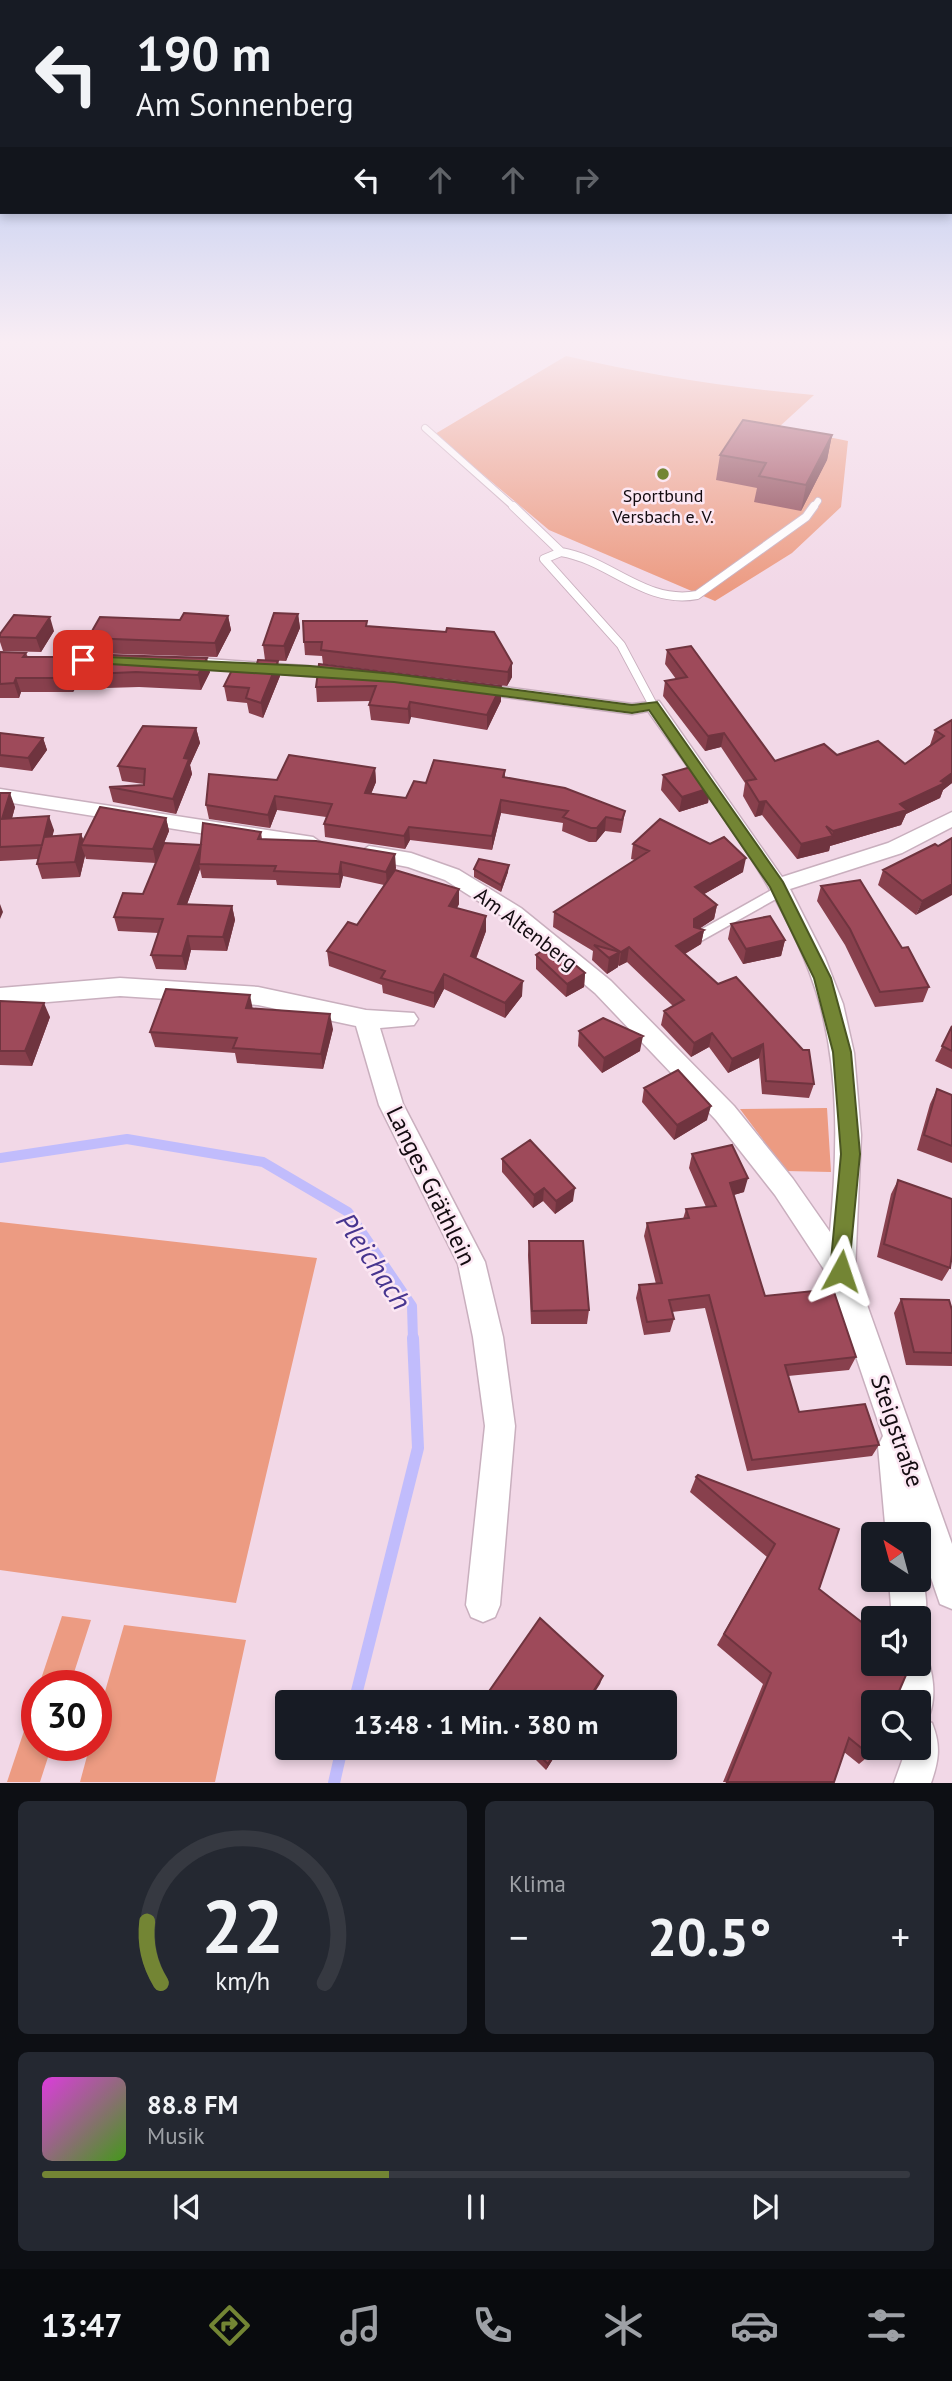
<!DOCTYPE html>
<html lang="de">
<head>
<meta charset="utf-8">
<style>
	body { margin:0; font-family:"PT Sans",sans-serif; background:#242831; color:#f1f3f6; height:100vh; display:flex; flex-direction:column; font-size:26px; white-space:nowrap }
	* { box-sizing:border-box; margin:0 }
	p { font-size:23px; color:#9ea1a6 }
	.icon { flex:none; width:38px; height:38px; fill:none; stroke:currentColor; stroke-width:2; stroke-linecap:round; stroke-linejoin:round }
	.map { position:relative; height:1783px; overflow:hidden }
	.details { display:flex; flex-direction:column; gap:18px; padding:18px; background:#0d0f14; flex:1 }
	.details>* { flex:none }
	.hud { position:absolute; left:0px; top:0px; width:952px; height:214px; box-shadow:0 4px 10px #0003; background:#171b24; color:#f1f3f6; overflow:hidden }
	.needle { width:46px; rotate:324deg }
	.buttons { position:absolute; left:861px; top:1522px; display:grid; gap:14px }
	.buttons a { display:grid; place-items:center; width:70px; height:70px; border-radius:7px; background:#171b24; box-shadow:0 4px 10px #0003; font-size:35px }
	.speed { position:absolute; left:21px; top:1670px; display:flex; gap:14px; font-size:35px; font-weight:700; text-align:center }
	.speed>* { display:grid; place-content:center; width:91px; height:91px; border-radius:50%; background:#171b24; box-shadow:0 4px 10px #0003; line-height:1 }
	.speed .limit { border:10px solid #d22; background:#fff; color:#111 }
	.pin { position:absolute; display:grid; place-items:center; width:60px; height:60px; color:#fff; margin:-30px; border-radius:14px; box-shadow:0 4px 10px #0006 }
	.me { position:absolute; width:77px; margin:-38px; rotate:5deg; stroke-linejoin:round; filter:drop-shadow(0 0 5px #0008) }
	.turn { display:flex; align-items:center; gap:24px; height:147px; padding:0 21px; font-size:32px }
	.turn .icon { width:91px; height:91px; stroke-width:2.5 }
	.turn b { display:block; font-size:49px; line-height:60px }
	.lanes { display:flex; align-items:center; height:66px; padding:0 21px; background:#0003; justify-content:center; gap:35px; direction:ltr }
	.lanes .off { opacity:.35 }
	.big { font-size:52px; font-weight:700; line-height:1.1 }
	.details .tile { flex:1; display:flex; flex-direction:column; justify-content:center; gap:10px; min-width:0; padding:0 24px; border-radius:10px; background:#242831 }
	.details .dial { align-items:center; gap:0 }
	.dial svg { height:182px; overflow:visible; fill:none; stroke:#363941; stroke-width:7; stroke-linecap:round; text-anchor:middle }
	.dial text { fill:#f1f3f6; stroke:none }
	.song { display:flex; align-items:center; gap:21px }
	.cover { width:84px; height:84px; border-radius:10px; background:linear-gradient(135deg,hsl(300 70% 55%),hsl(100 70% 35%)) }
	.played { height:7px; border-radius:4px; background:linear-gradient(90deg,#738534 40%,#363941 40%) }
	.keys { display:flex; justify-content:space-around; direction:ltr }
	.heat { display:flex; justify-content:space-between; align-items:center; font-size:38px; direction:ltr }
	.details .tiles { flex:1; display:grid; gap:18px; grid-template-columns:1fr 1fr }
	.tile:last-child { grid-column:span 2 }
	.trip { position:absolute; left:275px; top:1690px; width:402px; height:70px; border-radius:7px; background:#171b24; box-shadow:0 4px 10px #0003; font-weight:700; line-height:70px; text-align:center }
	.dock { display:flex; height:112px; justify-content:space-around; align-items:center; background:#090b0e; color:#9ea1a6 }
	.dock .icon { width:49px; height:49px }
	.dock .active { color:#738534 }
	.dock b { font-size:32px; color:#f1f3f6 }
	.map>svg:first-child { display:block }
	.green { fill:#ec9b82 }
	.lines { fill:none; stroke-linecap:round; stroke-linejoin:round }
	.stream-far1 { stroke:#c1bcfc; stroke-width:10 }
	.stream { stroke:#c1bcfc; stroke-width:12 }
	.lane-far2-casing { stroke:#c9afbe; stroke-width:8 }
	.lane-far1-casing { stroke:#c9afbe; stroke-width:10 }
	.lane-casing { stroke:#c9afbe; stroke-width:13 }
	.street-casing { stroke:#c9afbe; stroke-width:3 }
	.lane-far2 { stroke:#fff; stroke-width:6 }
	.lane-far1 { stroke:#fff; stroke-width:8 }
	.lane { stroke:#fff; stroke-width:10 }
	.street { fill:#fff; fill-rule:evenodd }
	.wall { fill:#88404d }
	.shaded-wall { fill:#6f343f }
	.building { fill:#9e4a5a; stroke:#6f343f; stroke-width:2 }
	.route { fill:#738534; stroke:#4b5622; stroke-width:2 }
	.poi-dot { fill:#738534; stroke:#fce7f3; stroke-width:2.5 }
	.labels { text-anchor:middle; stroke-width:5; stroke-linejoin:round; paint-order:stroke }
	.far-poi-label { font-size:18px; fill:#140c11; stroke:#fce7f3 }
	.street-label { font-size:21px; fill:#140c11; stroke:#fce7f3 }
	.near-street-label { font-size:24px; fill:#140c11; stroke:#fce7f3 }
	.near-water-label { font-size:28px; font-style:italic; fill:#47358f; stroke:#fce7f3 }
</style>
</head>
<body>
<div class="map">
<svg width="952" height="1783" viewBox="0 0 952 1783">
	<rect width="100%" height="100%" fill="#f2d8e7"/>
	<path class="green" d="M566,356C649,375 730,388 814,395L779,427L848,441L841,507L792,553L715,601L549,530L435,434Z
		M827,1108L831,1172L786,1171L740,1109Z
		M0,1222L317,1258L236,1603L0,1570Z
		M62,1616L91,1620L70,1685H39Z
		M124,1625L246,1640L215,1782H80L90,1745H96V1723Z
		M37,1692V1745H52L40,1782H7Z"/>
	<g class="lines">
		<path class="stream-far1" d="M0,1158L127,1139L263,1162L348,1212L412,1306L413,1340"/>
		<path class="stream" d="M354,1703L418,1448L413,1338
			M334,1783L342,1748"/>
		<g class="lane-far2-casing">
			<path id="lane-far2" d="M425,428L515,508
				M813,508L818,501"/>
		</g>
		<g class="lane-far1-casing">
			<path id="lane-far1" d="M513,506L561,552L544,559L621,645L653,705
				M561,552C610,560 645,605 697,595L806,517L814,506"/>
		</g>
		<g class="lane-casing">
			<path id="lane" d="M698,937L780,891"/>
		</g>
		<g class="street-casing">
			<path id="street" d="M180,657L347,669L356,674L347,679L174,666L172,662L174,658Z
				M473,683L632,704L659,701L782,877L888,843L952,812V827L902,853L790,889L825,958L843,1004L854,1053L861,1135L855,1271L952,1544V1609L940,1604L919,1543V1535H886L878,1446L883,1436L829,1277L775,1195L716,1120L595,993L505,918L445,880L408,867L362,858L359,853L369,846L411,853L459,870L521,908L611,981L734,1106L793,1179L830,1232C837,1157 840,1078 820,1004C789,895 712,803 648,711L632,714L467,692L464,688L467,684Z
				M0,789L313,837L323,844L313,851L0,801Z
				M120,978L258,987L366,1010L414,1013L418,1019L414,1025L380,1028L403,1104L485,1262L503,1337L515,1426L500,1605L495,1617L483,1622L471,1617L466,1605L485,1426L473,1337L458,1264L379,1105L356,1026L258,1005L120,996L0,1006V988Z
				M919,1570C926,1587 931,1618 919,1632V1619H892L889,1580H919Z
				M919,1649L925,1652C933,1671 937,1696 929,1716L921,1719L932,1723C941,1745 939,1760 931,1783H894L903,1758L902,1748H919V1703H898L895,1664H919Z"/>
		</g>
		<use href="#lane-far2" class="lane-far2"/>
		<use href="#lane-far1" class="lane-far1"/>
		<use href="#lane" class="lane"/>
		<use href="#street" class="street"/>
	</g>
	<path class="wall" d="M832,435L827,460L801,511L754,502L757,488L716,480L720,455Z
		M298,614L300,628L286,661L265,660L263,645Z
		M228,616L231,630L217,657L92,653L88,638L180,620Z
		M367,626L512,663V677L507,686L323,664L322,656L305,655L304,642Z
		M54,631L41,652L3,651L0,642V634Z
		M667,650L775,761L837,755L905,764L930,745L935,730L952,720V783L943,790L940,798L906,814L901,825L830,846L829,851L797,859L762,815L755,817L743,796L745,783L721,747L705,751L663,696L665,681L676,679L665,664Z
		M0,652L26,653L28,657L210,672L201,690L139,687L75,689L73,692H21L19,698H0Z
		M278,661L280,676L263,718L249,713L247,703L227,701L224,686L256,667Z
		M319,664L501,701L487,730L411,717L409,724L371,720L369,705L371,701L317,702L316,687Z
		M196,728L200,743L190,765L192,774L176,814L113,802L109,787L144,785V784L122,781L118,766Z
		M0,733L43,738L47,750L32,771L0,767Z
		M375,768L376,782L371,794L406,798L426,783L505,770V778L625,811L623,824L621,833L605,831L596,842H589L562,831L563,823L501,813L492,850L410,840L405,849L325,837L324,824L326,817L277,810L270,828L209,819L206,805L277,780Z
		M663,775L710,788L708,803L679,812L661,790Z
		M0,793L15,807L12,818L54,830L52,836L81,834L84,841L166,818L169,831L161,850L201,845L261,832L262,839L396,868L395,870L459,904L457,908L486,931L476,959L522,996L505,1018L444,989L434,1008L383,993L382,985L329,966L327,951L357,925L384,885L343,876L340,888L277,885L276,880L202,878L200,869L187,904L232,906L235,920L227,951L191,950L186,970L156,969L151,955L159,933L118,931L114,917L143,894L156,863L86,859L85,856L80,877L42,879L37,864L38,859L0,861Z
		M952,838L916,915L878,885L883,870L938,846Z
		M633,844L743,872L704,894L717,905L714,919L699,929L704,930L701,944L685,954L814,1084L809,1098L762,1094L759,1058L728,1073L709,1047L691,1057L661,1025L664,1011L673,1006L627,962L619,966L618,965V967L607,974L592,960L593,951L553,927L554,912L635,860L631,859Z
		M474,869L508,872L501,892L474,877Z
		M821,886L929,987L923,1002L875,1007L845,945L817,901Z
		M731,924L785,940L781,956L743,964L728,939Z
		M536,955L585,973L584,987L566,997L536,969Z
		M0,1001L50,1017L32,1066L0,1065Z
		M253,1008L333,1029L323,1069L237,1063L235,1053L155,1047L150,1032Z
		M952,1026V1069L935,1061Z
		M579,1031L640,1051L602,1073L578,1046Z
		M644,1088L707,1120L674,1140L642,1102Z
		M937,1089L952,1095V1163L917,1150L930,1104Z
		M692,1154L744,1192L734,1195L765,1296L856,1357L849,1370L788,1376L799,1412L879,1445L872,1456L747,1471L705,1308L672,1312L674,1319L670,1332L644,1335L636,1298L639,1285L656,1284L644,1236L647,1223L683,1219L686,1209L706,1207L689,1168Z
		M502,1159L573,1201L555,1214L543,1201L533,1208L502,1172Z
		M898,1180L950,1268L942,1281L877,1257L891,1194Z
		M529,1241L589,1310L587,1324H531L528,1255Z
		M901,1299L952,1310V1366L906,1365L894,1313Z
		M696,1477L839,1529L819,1589L870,1755L859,1764L844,1752L834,1782H723L763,1684L717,1645L767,1557L690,1492Z
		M524,1748H560L546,1770Z"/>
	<path class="shaded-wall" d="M832,435L827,460L801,511L806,485Z
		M298,614L300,628L286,661L284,646Z
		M228,616L231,630L217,657L215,643Z
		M50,617L54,631L41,652L36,638Z
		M207,658L210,672L201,690L198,675Z
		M278,661L280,676L263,718L261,703Z
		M512,663V677L507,686L508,672Z
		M71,675L75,689L73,692L69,678Z
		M16,678L21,692L19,698L14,683Z
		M501,686V701L487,730V715Z
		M410,702L411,717L409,724L408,709Z
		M196,728L200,743L190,765L192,774L176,814L173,799L184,758Z
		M724,733L721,747L705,751L708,736Z
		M43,738L47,750L32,771L28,758Z
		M375,768L376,782L366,806L365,793Z
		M952,773V783L943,790L940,798L906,814L901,825L830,846L829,851L797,859L801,844L832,837L833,831L900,804L941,781Z
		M710,788L708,803L679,812L682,797Z
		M10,793L15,807L8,833L2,819Z
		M275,796L277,810L270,828L268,815Z
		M501,800V813L492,850V836Z
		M766,801L762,815L755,817L759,802Z
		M49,816L54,830L47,859L42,845Z
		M606,817L605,831L596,842L597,828Z
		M166,818L169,831L156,863L153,849Z
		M409,827L410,840L405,849L404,836Z
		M81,834L85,845H81L85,856L80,877L75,862Z
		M201,845L199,864L200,869L182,918L178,904Z
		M395,854L396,868L387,886L386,872Z
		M746,858L743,872L692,901L695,887Z
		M341,862L343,876L340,888L339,874Z
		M509,865L508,872L501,892V885Z
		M952,884V895L916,915L922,901Z
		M459,889V904L449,921V906Z
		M0,904L3,912L0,919Z
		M717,905L714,919L691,934L694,919Z
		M232,906L235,920L227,951L223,937Z
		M486,916V931L471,971V956Z
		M704,930L701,944L674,960L676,946Z
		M188,936L191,950L186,970L182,956Z
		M785,940L781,956L743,964L746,949Z
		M629,947L627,962L619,966L621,952Z
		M620,952L618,967L607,974L609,958Z
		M585,973L584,987L566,997L567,984Z
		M444,974V989L434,1008V993Z
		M523,981L522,996L505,1018V1003Z
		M250,995L253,1010L246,1008Z
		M44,1003L50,1017L32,1066L25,1051Z
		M330,1014L333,1029L323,1069L321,1054Z
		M712,1033L709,1047L691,1057L694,1043Z
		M643,1036L640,1051L602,1073L604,1058Z
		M763,1044L759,1058L728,1073L732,1059Z
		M711,1106L707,1120L674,1140L677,1125Z
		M748,1178L744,1192L726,1197L730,1183Z
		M544,1188L543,1201L533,1208L534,1195Z
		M575,1188L573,1201L555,1214L556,1201Z
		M603,1676L600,1684L588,1703H586Z
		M557,1748H560L546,1770L548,1764Z"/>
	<path class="building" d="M743,420L832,435L806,485L759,476L766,463L720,455Z
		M184,613L228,616L215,643L88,638L100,617L180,620Z
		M274,613L298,614L284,646L263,645Z
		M14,615L50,617L36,638L0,637V634Z
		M303,621H367L366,626L446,632L447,628L494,632L512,663L508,672L321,650L322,642H304Z
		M691,646L775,761L824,744L837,755L878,741L905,764L944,736L935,730L952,720V773L941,781L945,783L900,804L907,810L833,831L826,826L833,836L801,844L766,801L759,802L746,781L756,779L724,733L708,736L665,681L687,677L667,650Z
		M0,652L26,653L23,657H78L80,654L207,658L198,675L136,672L71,675L69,678H16L14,683L0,684Z
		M258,660L278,661L261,703L246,698L249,688L224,686L234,666L256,667Z
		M319,664L501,686L487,715L410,702L408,709L369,705L376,686L316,687Z
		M143,726L196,728L184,758L189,759L173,799L109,787L144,785L145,769L118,766Z
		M0,733L43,738L28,758L0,755Z
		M289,755L375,768L365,793L406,798L414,781L426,783L434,760L505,770L503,777L565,788L625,811L622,820L606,817L597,828H591L563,817L568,811L501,800L492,836L409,827L404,836L324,824L332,804L275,796L268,815L206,805L209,774L277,780Z
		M691,767L710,788L682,797L663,775Z
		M0,793H10L2,819L49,816L42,845L0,847Z
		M100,807L166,818L153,849L81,845Z
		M660,819L710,844L724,837L746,858L695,887L717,905L694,919V927L704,930L676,946L718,984L736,977L803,1050H809L814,1084L766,1081L763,1044L732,1059L712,1033L694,1043L664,1011L684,1000L629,947L621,952L554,912L649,851L633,844Z
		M203,823L261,832L258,839L316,841L395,854L386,872L341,862L339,874L274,871L276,866L199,864Z
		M81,834L75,862L37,864L44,837Z
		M952,838V884L922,901L883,870L935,844L938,846Z
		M164,843L201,845L178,904L232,906L223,937L188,936L182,956L151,955L163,919L114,917L123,893L143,894Z
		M479,859L509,865L501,885L474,869Z
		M395,870L459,889L449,906L486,916L471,956L523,981L505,1003L444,974L434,993L381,978L385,971L327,951L348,922L357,925Z
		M860,880L902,948L908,947L929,987L880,992L850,929L821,886Z
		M770,916L785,940L746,949L731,924Z
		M551,945L585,973L567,984L536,955Z
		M594,945L620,952L609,958Z
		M166,989L250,995L246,1008L330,1014L321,1054L233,1048L237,1038L150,1032Z
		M0,1001L44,1003L25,1051H0Z
		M603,1018L643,1036L604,1058L579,1031Z
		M952,1026V1051L942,1046Z
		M678,1070L711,1106L677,1125L644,1088Z
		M937,1089L952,1095V1146L924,1135Z
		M530,1140L575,1188L556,1201L544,1188L534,1195L502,1159Z
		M732,1145L748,1178L730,1183L765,1296L833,1289L856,1357L785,1365L799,1412L865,1404L879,1445L752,1460L709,1295L669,1300L674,1319L647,1322L639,1285L662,1283L647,1223L689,1218L686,1209L716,1206L692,1154Z
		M898,1180L952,1199V1255L950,1268L884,1244Z
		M529,1241H583L589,1310L532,1311Z
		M901,1299L949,1300L952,1310V1353L914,1352Z
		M698,1475L839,1529L819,1589L873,1631V1664H905L906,1675L894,1703H873V1748L870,1755L849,1738L834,1782H727L771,1673L724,1634L775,1544L696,1477Z
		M540,1618L603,1676L586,1703H486L483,1700Z
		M532,1748H557L548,1764Z"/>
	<linearGradient id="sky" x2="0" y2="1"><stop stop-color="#98b7f0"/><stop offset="0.58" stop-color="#f9edf4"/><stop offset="1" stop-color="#f9edf4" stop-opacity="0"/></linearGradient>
	<rect width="952" height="590" fill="url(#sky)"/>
	<path class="route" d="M83,656L310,666L394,674L632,705L657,702L783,882L831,978L851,1052L860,1154L848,1278L841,1281L833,1278L830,1271L841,1154L833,1052L814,978L770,887L649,710L632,713L394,682L79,662V657Z"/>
	<circle class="poi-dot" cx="663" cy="474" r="7"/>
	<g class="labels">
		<g class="far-poi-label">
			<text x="663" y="502">Sportbund<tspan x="663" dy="21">Versbach e. V.</tspan></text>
		</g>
		<g class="street-label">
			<text transform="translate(526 929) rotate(37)" y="7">Am Altenberg</text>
		</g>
		<g class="near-street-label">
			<text transform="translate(431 1186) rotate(64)" y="8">Langes Gräthlein</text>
			<text transform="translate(897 1431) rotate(71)" y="8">Steigstraße</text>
		</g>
		<g class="near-water-label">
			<text transform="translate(374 1261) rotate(56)" y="10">Pleichach</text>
		</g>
	</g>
</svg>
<div class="buttons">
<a><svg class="needle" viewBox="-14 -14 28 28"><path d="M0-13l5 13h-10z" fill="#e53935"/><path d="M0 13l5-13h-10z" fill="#9ea1a6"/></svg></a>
<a><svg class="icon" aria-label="sound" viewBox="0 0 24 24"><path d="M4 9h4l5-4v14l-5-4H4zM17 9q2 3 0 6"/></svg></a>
<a><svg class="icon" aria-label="search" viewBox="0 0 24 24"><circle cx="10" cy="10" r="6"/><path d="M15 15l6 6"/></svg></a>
</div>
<div class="speed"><div class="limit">30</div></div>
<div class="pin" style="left:83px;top:660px;background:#d93025"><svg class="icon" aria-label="arrive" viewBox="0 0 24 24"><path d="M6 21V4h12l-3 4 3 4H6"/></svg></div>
<svg class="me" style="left:841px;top:1271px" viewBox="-20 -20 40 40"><path d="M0-17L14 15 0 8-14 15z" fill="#738534" stroke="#fff" stroke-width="4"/></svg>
<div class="trip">13:48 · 1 Min. · 380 m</div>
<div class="hud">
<div class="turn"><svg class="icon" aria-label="left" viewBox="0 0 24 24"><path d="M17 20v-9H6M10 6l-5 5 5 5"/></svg><div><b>190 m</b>Am Sonnenberg</div></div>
<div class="lanes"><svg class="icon" aria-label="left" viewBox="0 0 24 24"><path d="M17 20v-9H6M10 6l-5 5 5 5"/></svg><svg class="icon off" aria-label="ahead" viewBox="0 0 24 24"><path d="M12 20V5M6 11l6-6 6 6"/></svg><svg class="icon off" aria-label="ahead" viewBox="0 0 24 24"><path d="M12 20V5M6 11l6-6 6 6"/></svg><svg class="icon off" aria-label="right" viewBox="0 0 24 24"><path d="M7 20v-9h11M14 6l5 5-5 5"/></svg></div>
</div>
</div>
<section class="details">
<div class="tiles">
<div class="tile dial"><svg viewBox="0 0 100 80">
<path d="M14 69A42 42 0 1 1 86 69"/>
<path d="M14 69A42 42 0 0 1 8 42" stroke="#738534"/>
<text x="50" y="56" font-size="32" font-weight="700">22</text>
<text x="50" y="72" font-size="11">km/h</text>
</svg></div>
<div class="tile"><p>Klima</p>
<div class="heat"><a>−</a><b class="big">20.5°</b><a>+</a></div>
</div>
<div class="tile">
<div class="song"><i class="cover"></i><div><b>88.8 FM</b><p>Musik</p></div></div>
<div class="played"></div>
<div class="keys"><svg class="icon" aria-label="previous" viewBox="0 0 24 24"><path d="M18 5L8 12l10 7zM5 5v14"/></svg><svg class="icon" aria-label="pause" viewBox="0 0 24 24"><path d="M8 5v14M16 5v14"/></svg><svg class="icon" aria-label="next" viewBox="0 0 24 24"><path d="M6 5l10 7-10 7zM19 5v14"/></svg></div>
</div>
</div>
</section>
<nav class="dock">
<b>13:47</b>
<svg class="icon active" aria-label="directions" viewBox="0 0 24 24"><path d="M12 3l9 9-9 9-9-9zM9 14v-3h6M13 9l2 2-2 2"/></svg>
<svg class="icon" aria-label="music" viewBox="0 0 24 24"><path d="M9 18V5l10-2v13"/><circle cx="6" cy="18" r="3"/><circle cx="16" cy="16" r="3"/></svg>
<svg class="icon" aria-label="phone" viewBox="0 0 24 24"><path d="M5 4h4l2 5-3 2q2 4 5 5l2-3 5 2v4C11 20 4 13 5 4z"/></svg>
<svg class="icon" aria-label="climate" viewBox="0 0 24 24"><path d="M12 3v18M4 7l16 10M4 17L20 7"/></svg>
<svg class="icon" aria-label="car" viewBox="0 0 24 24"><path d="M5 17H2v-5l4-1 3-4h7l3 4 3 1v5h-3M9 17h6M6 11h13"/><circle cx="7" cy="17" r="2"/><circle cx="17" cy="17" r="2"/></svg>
<svg class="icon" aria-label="filters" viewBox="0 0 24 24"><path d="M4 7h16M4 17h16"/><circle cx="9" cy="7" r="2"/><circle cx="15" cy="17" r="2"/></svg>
</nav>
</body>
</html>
